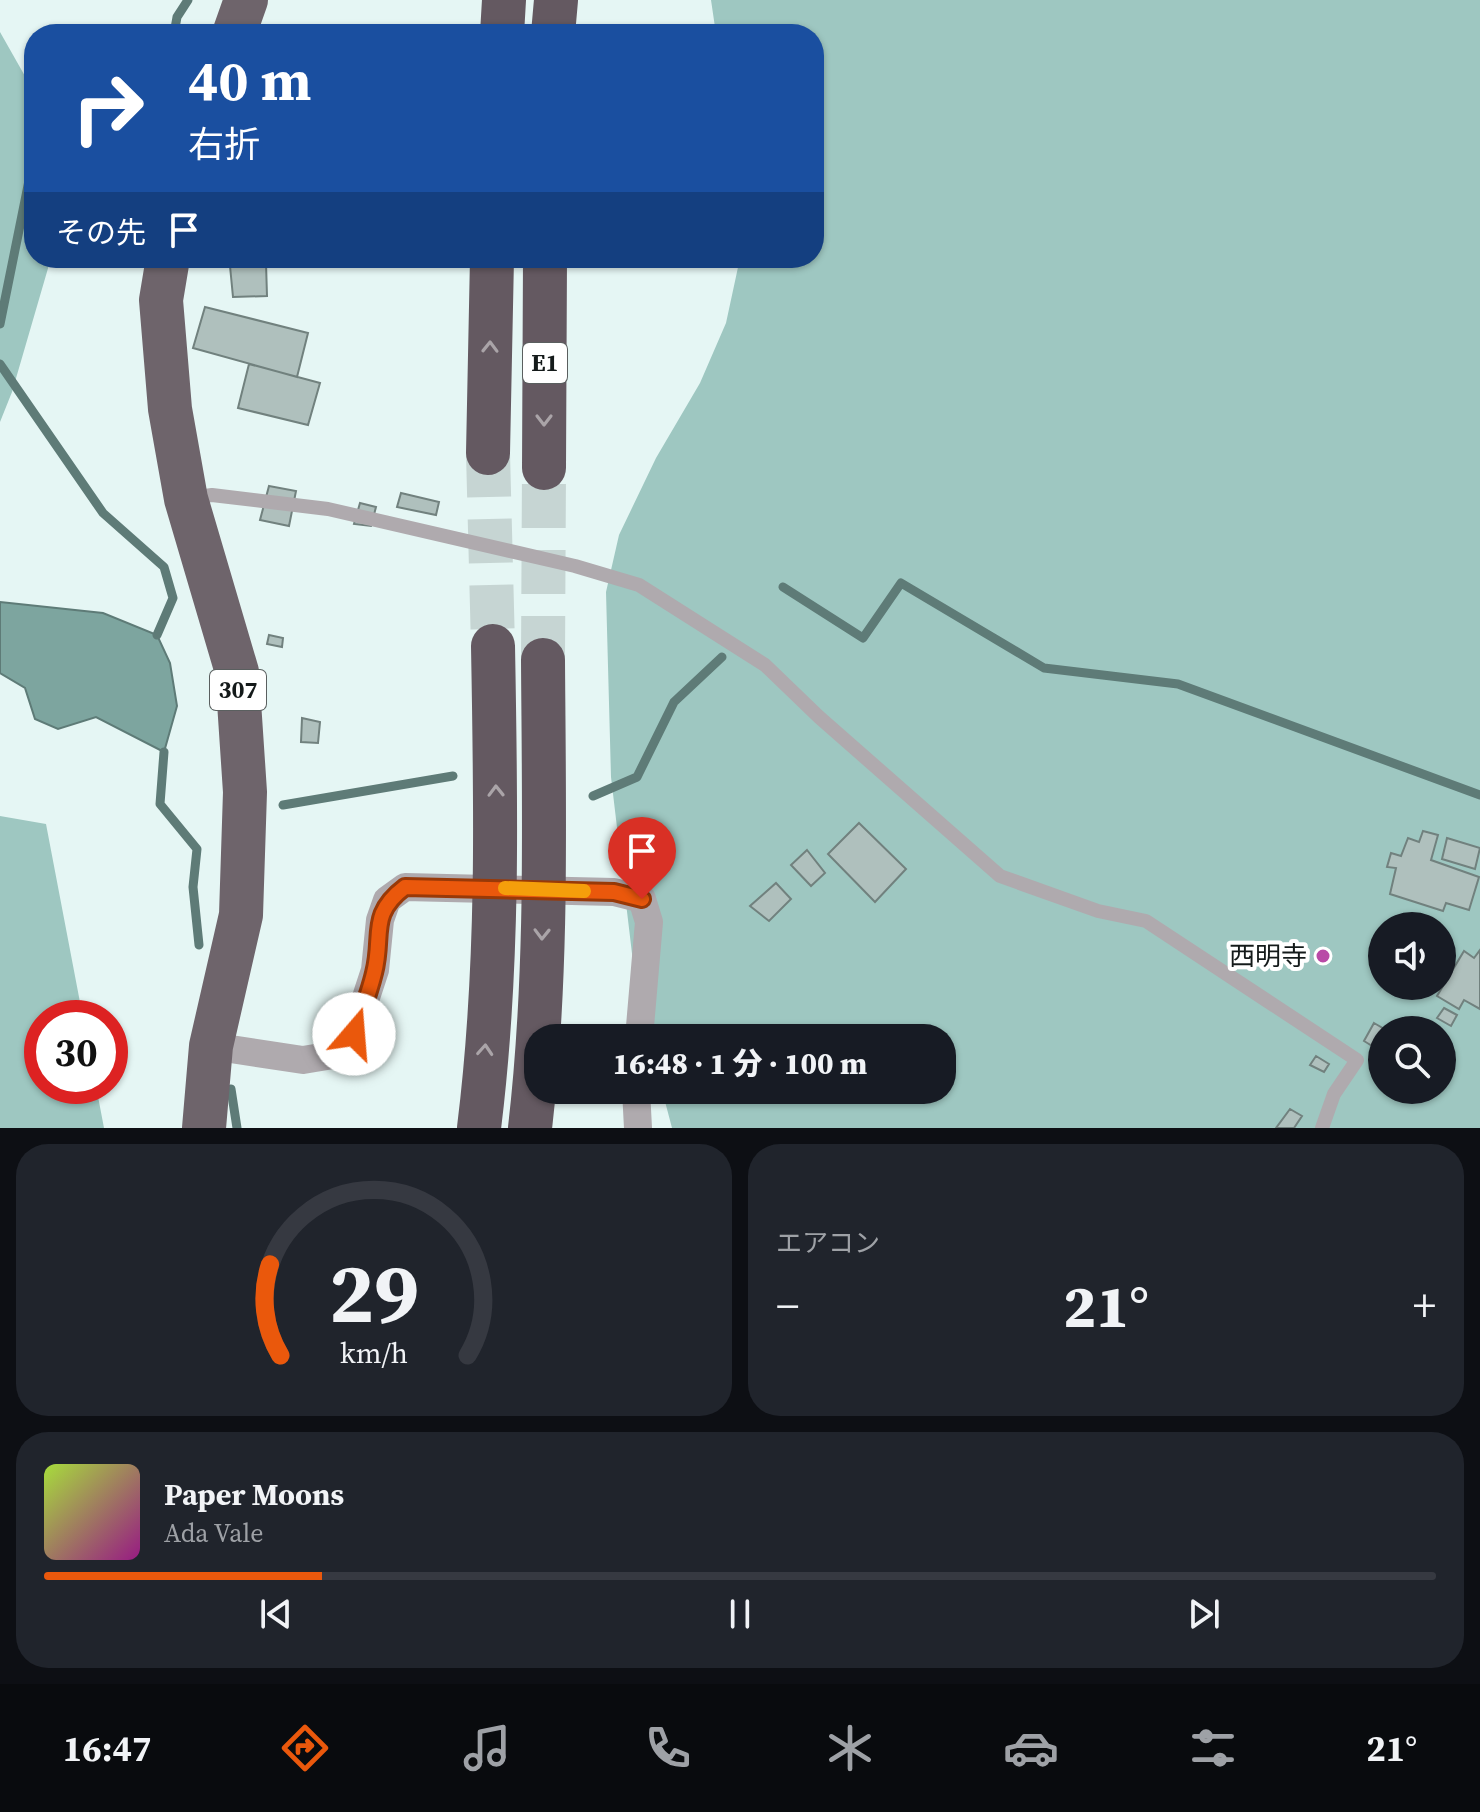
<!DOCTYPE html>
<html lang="ja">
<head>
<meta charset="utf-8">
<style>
	body { margin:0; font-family:"Source Serif 4","Noto Sans JP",serif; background:#20242c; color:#f1f3f6; height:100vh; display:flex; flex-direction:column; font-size:30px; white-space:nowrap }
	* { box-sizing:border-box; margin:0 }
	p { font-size:26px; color:#9ea1a6 }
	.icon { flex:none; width:44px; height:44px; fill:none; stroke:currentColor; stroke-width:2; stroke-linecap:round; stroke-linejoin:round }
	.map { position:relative; height:1128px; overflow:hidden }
	.panel { display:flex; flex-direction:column; gap:16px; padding:16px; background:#0d0f14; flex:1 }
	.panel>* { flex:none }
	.banner { position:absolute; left:24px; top:24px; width:800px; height:244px; border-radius:32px; box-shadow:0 2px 6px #0004; background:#1a4fa0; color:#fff; overflow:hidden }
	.controls { position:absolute; left:1368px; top:912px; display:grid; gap:16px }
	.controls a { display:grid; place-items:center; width:88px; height:88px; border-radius:50%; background:#171b24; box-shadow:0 2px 6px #0004; font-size:40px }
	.speed { position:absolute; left:24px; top:1000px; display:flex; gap:16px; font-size:40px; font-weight:700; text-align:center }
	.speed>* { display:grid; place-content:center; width:104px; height:104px; border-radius:50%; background:#171b24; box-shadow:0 2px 6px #0004; line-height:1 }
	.speed .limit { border:12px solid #d22; background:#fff; color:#111 }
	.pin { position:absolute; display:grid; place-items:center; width:68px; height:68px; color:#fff; margin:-82px -34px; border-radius:50% 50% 50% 0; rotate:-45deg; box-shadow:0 0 8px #0007 }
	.pin .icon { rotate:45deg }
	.me { position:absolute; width:88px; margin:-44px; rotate:18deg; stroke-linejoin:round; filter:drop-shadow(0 0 6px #0008) }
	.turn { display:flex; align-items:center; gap:28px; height:168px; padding:0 32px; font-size:36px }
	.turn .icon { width:104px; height:104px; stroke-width:2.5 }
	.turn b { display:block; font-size:56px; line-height:68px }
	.then { display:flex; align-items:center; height:76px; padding:0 32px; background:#0003; gap:16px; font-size:30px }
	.big { font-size:60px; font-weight:800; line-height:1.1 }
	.panel .card { flex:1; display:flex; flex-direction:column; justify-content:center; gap:12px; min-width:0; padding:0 28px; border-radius:32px; background:#20242c }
	.panel .dial { align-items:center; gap:0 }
	.dial svg { height:208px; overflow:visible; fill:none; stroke:#363941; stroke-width:7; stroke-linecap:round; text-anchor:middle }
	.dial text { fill:#f1f3f6; stroke:none }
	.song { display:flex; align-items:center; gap:24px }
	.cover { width:96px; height:96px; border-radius:12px; background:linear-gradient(135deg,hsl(80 70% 55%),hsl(310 70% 35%)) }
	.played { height:8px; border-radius:4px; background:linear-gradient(90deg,#ea580c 20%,#363941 20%) }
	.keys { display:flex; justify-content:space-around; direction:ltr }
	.heat { display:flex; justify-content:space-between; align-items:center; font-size:44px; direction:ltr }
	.panel .tiles { flex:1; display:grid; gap:16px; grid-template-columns:1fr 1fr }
	.card:last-child { grid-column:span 2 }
	.trip { position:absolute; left:524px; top:1024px; width:432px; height:80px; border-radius:32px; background:#171b24; box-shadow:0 2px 6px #0004; font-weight:800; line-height:80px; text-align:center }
	.tab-bar { display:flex; height:128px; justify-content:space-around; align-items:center; background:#090b0e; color:#9ea1a6 }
	.tab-bar .icon { width:56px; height:56px }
	.tab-bar .on { color:#ea580c }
	.tab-bar b { font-size:36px; color:#f1f3f6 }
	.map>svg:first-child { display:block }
	.forest { fill:#9ec7c1; fill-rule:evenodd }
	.water { fill:#7da59f; stroke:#5e7b77; stroke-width:2 }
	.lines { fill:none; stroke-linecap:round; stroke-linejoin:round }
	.stream { stroke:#5e7b77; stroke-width:9 }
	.building { fill:#afc0bd; stroke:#71817e; stroke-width:2 }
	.motorway-tunnel { stroke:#c6d5d3; stroke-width:44; stroke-dasharray:44 22; stroke-linecap:butt }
	.service { stroke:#afaaae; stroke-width:14 }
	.minor { stroke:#afaaae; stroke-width:28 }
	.trunk { stroke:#6e646b; stroke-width:44 }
	.motorway { stroke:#645961; stroke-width:44 }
	.oneway { stroke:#aaa4a8 }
	.route-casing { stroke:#983908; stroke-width:20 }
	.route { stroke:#ea580c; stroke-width:14 }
	.slow { stroke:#f59e0b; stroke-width:14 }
	.poi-dot { fill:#b94aa7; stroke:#fff; stroke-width:3 }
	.labels { text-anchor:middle; stroke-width:8; stroke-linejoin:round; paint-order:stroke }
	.shield { fill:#fff; stroke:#5a5f5f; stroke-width:2 }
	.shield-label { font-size:24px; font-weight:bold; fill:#141a1a }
	.poi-label { font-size:26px; fill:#141a1a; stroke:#fff; text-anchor:end }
</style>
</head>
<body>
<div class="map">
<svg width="1480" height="1128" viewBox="0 0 1480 1128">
	<rect width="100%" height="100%" fill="#e5f6f4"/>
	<path class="forest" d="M711,0H1480V1128H672L662,1090H942V1038H648L638,1004L611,777L606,592L619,535L656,458L700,383L726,323L740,258H814V34H716ZM1382,926H1442V986H1382ZM1382,1030H1442V1090H1382Z
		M0,32L34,92V258H51L12,392L0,422Z
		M0,816L46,824L83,1018H42V1086H96L104,1128H0Z"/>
	<path class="water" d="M0,602L103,613L157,635L170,663L177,706L164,752L96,717L58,729L35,719L25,688L0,673Z"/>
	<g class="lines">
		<path class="stream" d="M174,34L177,17L188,0
			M0,324L34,156
			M0,364L103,513L164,567L173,598L157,635
			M783,587L863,638L901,583L1044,668L1178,684L1480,795
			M164,752L160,804L197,849L193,887L199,945
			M593,796L637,777L674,702L722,657
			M283,805L453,776
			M231,1089L237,1128"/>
	</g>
	<path class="building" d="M266,263L267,296L233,297L230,266Z
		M205,307L308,333L297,377L193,348Z
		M249,364L320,383L308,425L238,408Z
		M269,486L296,491L289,526L260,520Z
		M401,493L439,502L436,515L397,507Z
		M360,503L376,507L371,526L354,524Z
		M269,635L283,638L282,647L267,644Z
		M302,718L320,722L318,743L301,742Z
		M859,823L906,869L875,902L828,854Z
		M1423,831L1438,835L1431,860L1479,877L1469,910L1446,903L1443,911L1390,894L1396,868L1387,867L1391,853L1401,856L1408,838L1419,842Z
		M1447,838L1480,848L1475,869L1442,859Z
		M807,850L825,873L811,886L791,865Z
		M776,883L791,899L769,921L750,906Z
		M1480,950V1009L1464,1000L1459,1009L1437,996L1464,951L1474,958Z
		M1444,1008L1457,1015L1451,1026L1437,1018Z
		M1374,1023L1386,1030H1382V1052L1364,1041Z
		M1316,1056L1329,1064L1324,1072L1310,1065Z
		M1290,1109L1302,1116L1294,1128H1276Z"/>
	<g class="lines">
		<path class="motorway-tunnel" d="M488,453L493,646
			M543,660L544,468"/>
		<path class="service" d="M191,498L212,495L328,509L575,566L639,585L765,665L819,717L1000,876L1098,911L1146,921L1357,1060L1334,1094L1322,1128"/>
		<path class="minor" d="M211,1046L303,1060L333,1055L354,1034L375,970L380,920L387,900L405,887L614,892L642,899L649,922L639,1038
			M636,1090L638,1128"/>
		<path class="trunk" d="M234,34L246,0
			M168,258L161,300L170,409L186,499L237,672L245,792L241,915L211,1046L204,1128"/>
		<path class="motorway" d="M502,34L504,0
			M553,34L556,0
			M488,453L492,258
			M544,468L545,258
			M479,1128C499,968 496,806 493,646
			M530,1128C548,973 544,816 543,660"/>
	</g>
	<defs><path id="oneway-chevron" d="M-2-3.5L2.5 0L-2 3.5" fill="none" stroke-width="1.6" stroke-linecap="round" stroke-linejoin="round" transform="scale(2)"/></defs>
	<g class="oneway">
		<use href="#oneway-chevron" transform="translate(490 347) rotate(-89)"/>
		<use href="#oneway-chevron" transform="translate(544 420) rotate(90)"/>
		<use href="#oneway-chevron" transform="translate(496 791) rotate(-91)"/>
		<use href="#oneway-chevron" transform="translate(542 934) rotate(91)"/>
		<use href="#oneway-chevron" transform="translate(485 1050) rotate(-86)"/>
	</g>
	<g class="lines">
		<g class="route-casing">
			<path id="route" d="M354,1034C361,1014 369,994 374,973C384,935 368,915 405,887L614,892L642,899"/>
		</g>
		<use href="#route" class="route"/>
		<path class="slow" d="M505,888L584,891"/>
	</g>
	<circle class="poi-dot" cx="1323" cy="956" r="8"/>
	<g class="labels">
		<g class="shield">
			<rect x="523" y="343" width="44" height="40" rx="6"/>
			<rect x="210" y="670" width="56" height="40" rx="6"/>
		</g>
		<g class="shield-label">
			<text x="545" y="371">E1</text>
			<text x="238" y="698">307</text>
		</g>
		<g class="poi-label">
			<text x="1307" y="965">西明寺</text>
		</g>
	</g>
</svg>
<div class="controls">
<a><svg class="icon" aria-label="sound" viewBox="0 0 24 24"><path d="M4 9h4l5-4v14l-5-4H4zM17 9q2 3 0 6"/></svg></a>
<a><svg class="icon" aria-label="search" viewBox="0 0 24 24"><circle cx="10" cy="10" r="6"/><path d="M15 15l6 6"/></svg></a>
</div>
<div class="speed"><div class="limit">30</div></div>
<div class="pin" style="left:642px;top:899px;background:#d93025"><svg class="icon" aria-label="arrive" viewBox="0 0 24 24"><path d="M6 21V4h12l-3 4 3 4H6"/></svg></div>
<svg class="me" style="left:354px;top:1034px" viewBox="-20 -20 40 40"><circle r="19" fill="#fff"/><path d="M0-13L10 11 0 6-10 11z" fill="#ea580c"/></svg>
<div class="trip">16:48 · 1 分 · 100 m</div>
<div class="banner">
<div class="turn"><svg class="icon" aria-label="right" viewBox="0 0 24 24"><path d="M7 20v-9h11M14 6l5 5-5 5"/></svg><div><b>40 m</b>右折</div></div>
<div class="then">その先<svg class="icon" aria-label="arrive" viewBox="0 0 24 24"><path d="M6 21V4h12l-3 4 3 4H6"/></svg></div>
</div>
</div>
<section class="panel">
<div class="tiles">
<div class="card dial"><svg viewBox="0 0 100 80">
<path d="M14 69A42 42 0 1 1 86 69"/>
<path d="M14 69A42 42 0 0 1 10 34" stroke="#ea580c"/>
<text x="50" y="56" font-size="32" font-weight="700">29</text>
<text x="50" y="72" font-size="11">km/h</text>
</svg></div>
<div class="card"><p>エアコン</p>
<div class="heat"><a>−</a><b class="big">21°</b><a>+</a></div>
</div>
<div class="card">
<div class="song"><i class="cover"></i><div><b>Paper Moons</b><p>Ada Vale</p></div></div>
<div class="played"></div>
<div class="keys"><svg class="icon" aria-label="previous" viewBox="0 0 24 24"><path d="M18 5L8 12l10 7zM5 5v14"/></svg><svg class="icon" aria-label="pause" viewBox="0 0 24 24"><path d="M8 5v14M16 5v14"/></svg><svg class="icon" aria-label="next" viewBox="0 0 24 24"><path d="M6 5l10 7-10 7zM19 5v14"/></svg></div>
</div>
</div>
</section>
<nav class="tab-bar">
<b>16:47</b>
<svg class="icon on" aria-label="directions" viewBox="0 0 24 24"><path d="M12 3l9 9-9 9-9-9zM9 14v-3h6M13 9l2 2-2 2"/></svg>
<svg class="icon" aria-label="music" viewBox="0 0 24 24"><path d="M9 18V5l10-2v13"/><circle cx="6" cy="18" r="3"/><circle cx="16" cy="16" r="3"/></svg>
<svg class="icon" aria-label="phone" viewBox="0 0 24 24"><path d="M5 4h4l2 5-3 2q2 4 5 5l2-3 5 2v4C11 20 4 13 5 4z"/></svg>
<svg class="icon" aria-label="climate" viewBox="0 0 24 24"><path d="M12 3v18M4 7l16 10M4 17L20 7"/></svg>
<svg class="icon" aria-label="car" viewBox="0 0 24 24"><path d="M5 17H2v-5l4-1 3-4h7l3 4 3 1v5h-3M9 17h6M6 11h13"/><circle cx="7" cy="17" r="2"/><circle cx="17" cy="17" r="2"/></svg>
<svg class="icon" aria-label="filters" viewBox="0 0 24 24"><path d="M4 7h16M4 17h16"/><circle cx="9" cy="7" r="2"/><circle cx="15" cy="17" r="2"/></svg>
<b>21°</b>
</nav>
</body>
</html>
